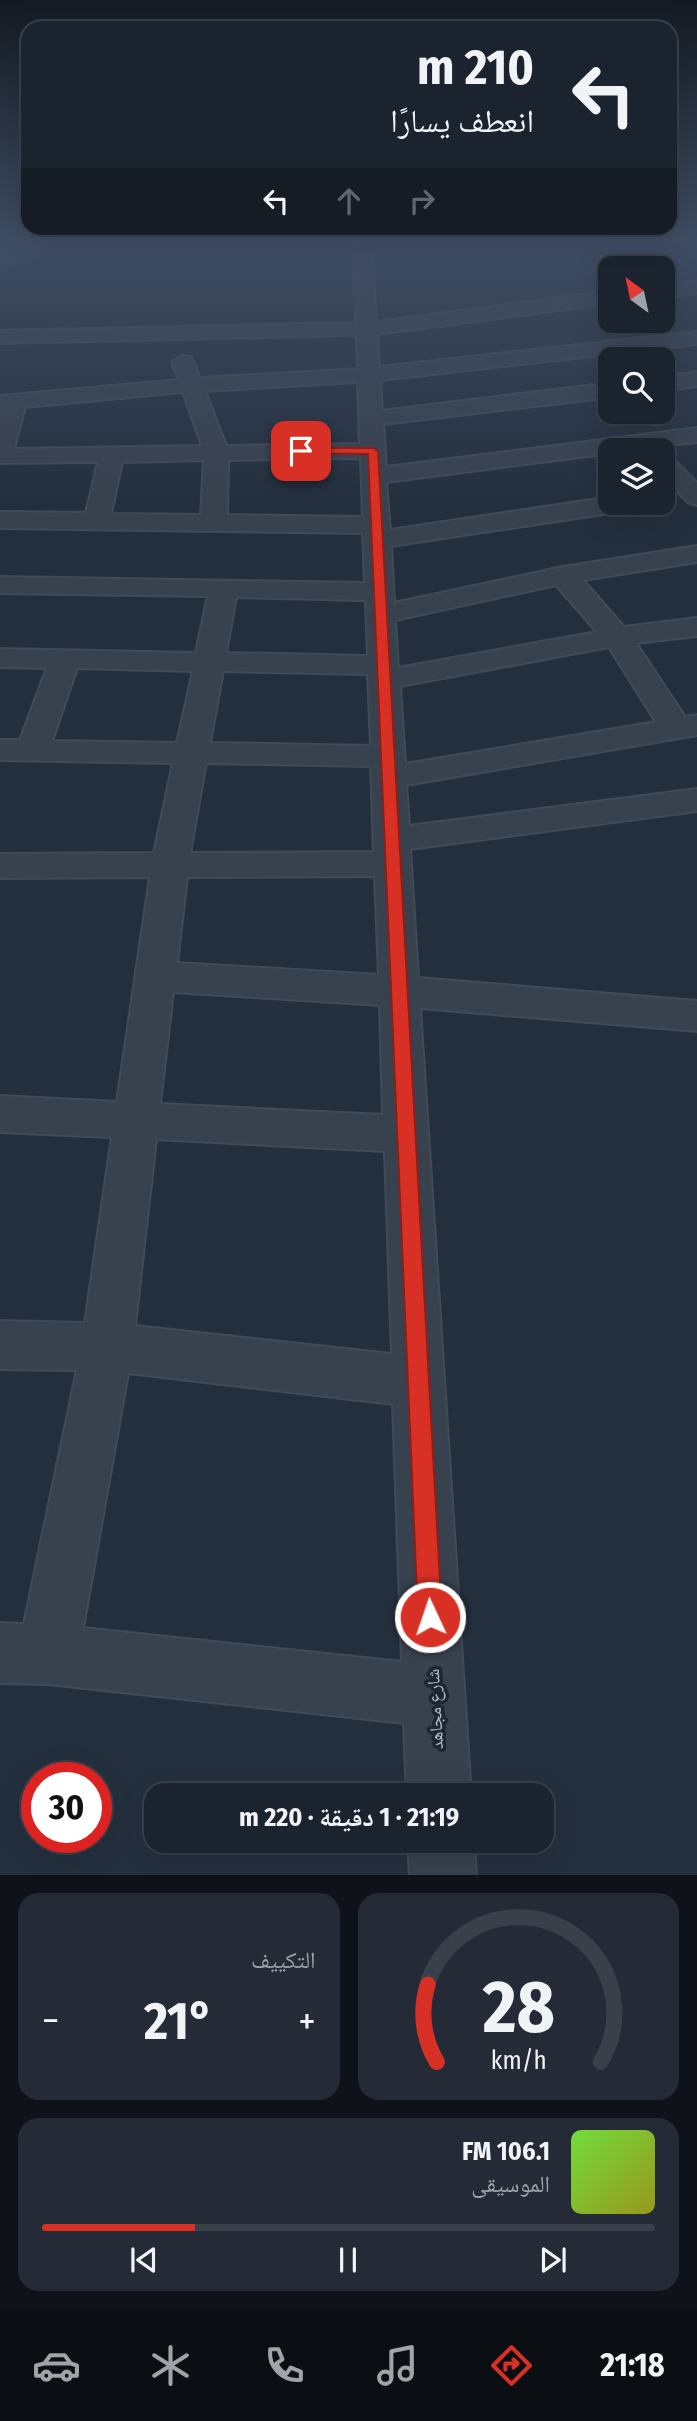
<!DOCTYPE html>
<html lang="ar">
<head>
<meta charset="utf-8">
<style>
	body { margin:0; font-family:"Fira Sans Condensed","Noto Naskh Arabic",sans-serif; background:#242b36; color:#f1f3f6; direction:rtl; height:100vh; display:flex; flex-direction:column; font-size:26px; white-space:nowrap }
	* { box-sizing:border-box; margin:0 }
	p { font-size:23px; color:#a0a4aa }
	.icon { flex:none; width:38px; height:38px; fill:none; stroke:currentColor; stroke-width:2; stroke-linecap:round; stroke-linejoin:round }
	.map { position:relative; height:1875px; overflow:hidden; direction:ltr }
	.drawer { display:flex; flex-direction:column; gap:18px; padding:18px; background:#0f1319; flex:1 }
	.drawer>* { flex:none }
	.top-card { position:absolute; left:21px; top:21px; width:656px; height:214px; border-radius:21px; box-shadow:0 7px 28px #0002,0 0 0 2px #39404a; direction:rtl; background:#1b232e; color:#f1f3f6; overflow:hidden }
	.needle { width:46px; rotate:327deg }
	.controls { position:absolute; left:598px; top:256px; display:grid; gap:14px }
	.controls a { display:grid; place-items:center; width:77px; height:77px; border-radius:14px; background:#1b232e; box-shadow:0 7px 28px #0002,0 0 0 2px #39404a; font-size:35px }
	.speed { position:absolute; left:21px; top:1762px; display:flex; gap:14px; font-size:35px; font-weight:700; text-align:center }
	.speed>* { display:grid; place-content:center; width:91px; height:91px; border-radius:50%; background:#1b232e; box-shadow:0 7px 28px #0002,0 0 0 2px #39404a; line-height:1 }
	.speed .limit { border:10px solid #d22; background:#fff; color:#111 }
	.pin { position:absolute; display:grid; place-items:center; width:60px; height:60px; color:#fff; margin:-30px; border-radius:14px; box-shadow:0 4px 10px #0006 }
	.me { position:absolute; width:77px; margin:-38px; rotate:357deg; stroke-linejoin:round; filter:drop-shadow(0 0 5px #0008) }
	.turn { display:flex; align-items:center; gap:24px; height:147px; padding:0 28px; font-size:32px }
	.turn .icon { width:91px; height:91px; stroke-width:2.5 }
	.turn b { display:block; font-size:49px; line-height:60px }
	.lanes { display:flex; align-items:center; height:66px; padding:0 28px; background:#0003; justify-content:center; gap:35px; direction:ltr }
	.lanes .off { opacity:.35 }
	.big { font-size:52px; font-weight:700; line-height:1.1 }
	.drawer .tile { flex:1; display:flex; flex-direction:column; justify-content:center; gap:10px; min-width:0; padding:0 24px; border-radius:21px; background:#242b36 }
	.drawer .dial { align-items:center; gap:0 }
	.dial svg { height:182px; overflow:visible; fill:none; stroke:#39404a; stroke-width:7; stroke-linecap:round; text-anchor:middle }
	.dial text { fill:#f1f3f6; stroke:none }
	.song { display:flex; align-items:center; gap:21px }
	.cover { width:84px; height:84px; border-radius:10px; background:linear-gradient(135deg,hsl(100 70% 55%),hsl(60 70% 35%)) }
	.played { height:7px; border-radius:4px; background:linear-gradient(90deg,#d93025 25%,#39404a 25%) }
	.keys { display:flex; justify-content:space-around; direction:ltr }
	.heat { display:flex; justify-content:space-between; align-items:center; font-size:38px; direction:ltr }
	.drawer .tiles { flex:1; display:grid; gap:18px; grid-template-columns:1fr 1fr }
	.tile:last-child { grid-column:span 2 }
	.trip { position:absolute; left:144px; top:1783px; width:410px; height:70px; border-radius:21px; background:#1b232e; box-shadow:0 7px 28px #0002,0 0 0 2px #39404a; font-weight:700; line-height:70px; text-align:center; direction:rtl }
	.tab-bar { display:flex; height:112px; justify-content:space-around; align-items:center; background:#0b0e12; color:#a0a4aa }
	.tab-bar .icon { width:49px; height:49px }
	.tab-bar .on { color:#d93025 }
	.tab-bar b { font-size:32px; color:#f1f3f6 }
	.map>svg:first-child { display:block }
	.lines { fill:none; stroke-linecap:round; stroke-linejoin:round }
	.street-casing { stroke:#414a57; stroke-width:4 }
	.street { fill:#38414e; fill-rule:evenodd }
	.route { fill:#d93025; stroke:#8d1f18; stroke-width:2 }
	.labels { text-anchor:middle; stroke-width:7; stroke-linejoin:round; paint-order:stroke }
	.street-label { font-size:18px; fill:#b4bcc9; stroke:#1d2633 }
</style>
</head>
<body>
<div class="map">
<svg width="697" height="1875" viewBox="0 0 697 1875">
	<rect width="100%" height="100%" fill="#242f3e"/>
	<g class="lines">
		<g class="street-casing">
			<path id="street" d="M23,238H41L35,257L0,265V255L21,250Z
				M353,238H371L376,322L611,291V303L377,334L379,367L697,332V344L380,380L382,411L611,383V397L383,424L386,467L697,428V442L611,450V453L386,482L390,530L611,497V502H643L639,507L630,510L391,546L394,603L563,567L697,546V562L583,580L624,627L697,618V636L636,643L685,717L697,715V735L406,785L409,826L697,789V811L410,849L418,978L697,1001V1031L420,1008L471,1796H407L404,1723L48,1684L0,1683V1623L24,1624L77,1370L0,1369V1321L85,1323L112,1137L0,1132V1096L117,1102L150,877L0,878V854L154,853L173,763L0,760V740H20L47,668L0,667V649L196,653L208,596L0,593V577L365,583L363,533L0,528V512L86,513L98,462L0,463V396L179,380L172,362L183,356L191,357L200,378L358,369L357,335L0,343V331L356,323ZM358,382L360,444L226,446L205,391ZM183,392L202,446L14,449L25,407ZM361,458L363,517L227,515L228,460ZM204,460L201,515L111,514L122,462ZM556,585L597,632L398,668L395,620ZM236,597L366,600L368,656L226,653ZM609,647L656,722L405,764L400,686ZM77,668L193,671L177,743L52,741ZM223,671L368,674L371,746L210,743ZM206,763L371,766L374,852L190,853ZM375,876L379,975L177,963L187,877ZM173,992L380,1005L383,1115L160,1104ZM156,1139L385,1151L392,1354L135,1326ZM128,1373L393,1404L402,1662L83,1628Z
				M697,281V293L663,297V285Z
				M697,372V386L663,391V377Z
				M663,456L672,458L697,483V505L688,502L663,477Z
				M408,1841H474L476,1875H410Z"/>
		</g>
		<use href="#street" class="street"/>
	</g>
	<linearGradient id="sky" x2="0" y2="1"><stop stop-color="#141a22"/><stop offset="0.48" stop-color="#3f4d63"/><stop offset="1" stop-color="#3f4d63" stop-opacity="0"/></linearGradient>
	<rect width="697" height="501" fill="url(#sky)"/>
	<path class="route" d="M301,448H373L378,451L442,1617L439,1626L430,1629L422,1626L418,1617L368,454L297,453Z"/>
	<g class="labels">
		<g class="street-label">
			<text transform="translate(435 1709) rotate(-93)" y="6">شارع مجاهد</text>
		</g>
	</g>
</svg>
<div class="controls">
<a><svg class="needle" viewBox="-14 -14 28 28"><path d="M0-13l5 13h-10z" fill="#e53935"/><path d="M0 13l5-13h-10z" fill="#a0a4aa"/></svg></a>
<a><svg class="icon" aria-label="search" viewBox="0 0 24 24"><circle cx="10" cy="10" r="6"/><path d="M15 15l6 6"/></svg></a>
<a><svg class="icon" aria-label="layers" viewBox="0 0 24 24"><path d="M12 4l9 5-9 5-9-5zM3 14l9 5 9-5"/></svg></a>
</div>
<div class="speed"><div class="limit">30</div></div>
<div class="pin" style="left:301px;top:451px;background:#d93025"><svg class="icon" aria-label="arrive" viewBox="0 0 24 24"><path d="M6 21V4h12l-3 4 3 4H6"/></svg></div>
<svg class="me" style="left:430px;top:1617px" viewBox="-20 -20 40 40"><circle r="17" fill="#d93025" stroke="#fff" stroke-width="3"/><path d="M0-11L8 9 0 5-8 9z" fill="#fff"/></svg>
<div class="trip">21:19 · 1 دقيقة · 220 m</div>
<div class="top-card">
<div class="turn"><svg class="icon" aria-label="left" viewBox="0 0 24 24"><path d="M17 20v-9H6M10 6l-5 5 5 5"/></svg><div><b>210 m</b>انعطف يسارًا</div></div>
<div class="lanes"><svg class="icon" aria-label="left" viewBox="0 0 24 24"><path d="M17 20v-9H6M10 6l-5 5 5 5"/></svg><svg class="icon off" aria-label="ahead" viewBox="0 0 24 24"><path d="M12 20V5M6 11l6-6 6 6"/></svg><svg class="icon off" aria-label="right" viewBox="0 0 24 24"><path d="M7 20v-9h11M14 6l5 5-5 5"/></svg></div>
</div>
</div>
<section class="drawer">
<div class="tiles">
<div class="tile dial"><svg viewBox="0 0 100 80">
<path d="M14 69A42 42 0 1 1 86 69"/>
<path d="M14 69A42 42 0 0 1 10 35" stroke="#d93025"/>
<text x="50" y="56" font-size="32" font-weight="700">28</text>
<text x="50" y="72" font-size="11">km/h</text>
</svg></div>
<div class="tile"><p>التكييف</p>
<div class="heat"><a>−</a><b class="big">21°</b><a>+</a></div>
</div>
<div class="tile">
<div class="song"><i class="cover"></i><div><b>106.1 FM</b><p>الموسيقى</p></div></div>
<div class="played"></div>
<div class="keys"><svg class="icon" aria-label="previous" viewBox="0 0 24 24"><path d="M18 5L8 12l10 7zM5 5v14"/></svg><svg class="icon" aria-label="pause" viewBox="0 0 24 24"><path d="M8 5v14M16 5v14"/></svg><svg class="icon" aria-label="next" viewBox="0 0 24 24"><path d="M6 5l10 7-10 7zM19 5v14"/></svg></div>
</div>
</div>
</section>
<nav class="tab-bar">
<b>21:18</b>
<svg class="icon on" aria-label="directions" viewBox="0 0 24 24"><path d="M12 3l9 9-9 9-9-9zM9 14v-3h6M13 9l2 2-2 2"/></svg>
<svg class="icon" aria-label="music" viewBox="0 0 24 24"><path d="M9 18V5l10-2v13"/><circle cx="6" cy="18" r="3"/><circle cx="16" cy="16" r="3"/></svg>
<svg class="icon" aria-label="phone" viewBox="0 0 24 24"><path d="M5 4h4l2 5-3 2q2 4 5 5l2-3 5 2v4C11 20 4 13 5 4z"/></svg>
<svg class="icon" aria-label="climate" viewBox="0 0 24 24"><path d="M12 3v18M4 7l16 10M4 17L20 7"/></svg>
<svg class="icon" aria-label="car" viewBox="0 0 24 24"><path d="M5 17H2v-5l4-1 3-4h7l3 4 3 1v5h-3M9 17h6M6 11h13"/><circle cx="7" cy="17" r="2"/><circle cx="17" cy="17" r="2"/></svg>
</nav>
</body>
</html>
